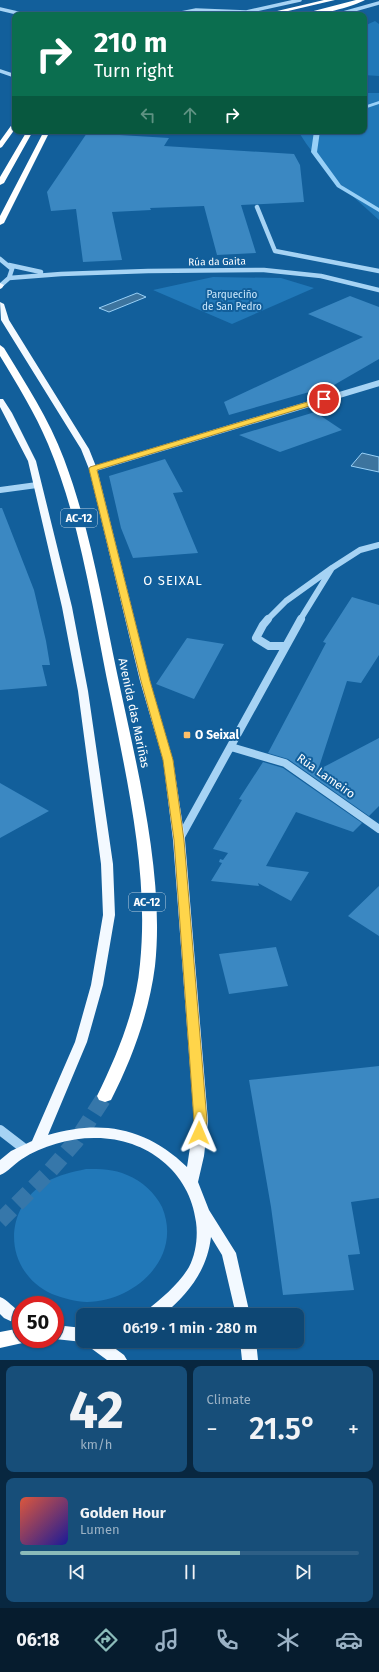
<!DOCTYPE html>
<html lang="en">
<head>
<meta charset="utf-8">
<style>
	body { margin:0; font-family:"Fira Sans",sans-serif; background:#174e79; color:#f1f3f6; height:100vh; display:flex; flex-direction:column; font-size:15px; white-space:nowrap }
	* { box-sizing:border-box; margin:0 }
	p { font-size:13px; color:#9bb2c5 }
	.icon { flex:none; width:22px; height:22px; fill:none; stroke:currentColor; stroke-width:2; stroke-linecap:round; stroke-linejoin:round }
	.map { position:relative; height:1360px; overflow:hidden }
	.drawer { display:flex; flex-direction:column; gap:6px; padding:6px; background:#082740; flex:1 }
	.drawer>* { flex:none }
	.banner { position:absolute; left:12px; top:12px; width:355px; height:122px; border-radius:8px; box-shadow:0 1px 3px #0004,0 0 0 1px #2e5f86; background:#0b6e4f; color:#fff; overflow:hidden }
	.speed { position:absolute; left:12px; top:1296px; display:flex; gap:8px; font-size:20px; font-weight:700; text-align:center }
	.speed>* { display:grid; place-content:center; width:52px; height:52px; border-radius:50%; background:#0e4774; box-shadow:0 1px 3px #0004,0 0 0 1px #2e5f86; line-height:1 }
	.speed .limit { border:6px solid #d22; background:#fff; color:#111 }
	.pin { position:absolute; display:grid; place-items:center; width:34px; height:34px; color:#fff; margin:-17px; border:2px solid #fff; border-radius:50%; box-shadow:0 1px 4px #0007 }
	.me { position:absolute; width:44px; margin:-22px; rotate:1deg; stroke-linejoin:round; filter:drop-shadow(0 0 3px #0008) }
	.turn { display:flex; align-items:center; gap:14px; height:84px; padding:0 16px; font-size:18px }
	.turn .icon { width:52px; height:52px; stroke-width:2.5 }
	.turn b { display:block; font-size:28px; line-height:34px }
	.lanes { display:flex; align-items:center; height:38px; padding:0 16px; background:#0003; justify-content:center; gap:20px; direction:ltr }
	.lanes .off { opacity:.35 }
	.big { font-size:30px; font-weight:600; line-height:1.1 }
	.drawer .widget { flex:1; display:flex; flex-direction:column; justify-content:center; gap:6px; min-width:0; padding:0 14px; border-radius:8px; background:#174e79 }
	.drawer .dial { align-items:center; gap:0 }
	.dial b { font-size:52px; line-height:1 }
	.song { display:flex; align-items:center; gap:12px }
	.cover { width:48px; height:48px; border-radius:6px; background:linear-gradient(135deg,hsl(10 70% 55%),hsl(240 70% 35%)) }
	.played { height:4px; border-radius:2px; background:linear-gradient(90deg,#8bbbb9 65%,#2e5f86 65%) }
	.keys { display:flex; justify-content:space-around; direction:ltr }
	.heat { display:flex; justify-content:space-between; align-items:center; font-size:22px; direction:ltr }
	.drawer .tiles { flex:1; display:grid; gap:6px; grid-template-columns:1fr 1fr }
	.widget:last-child { grid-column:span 2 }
	.trip { position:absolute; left:76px; top:1308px; width:228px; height:40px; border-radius:8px; background:#0e4774; box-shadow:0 1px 3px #0004,0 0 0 1px #2e5f86; font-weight:600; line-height:40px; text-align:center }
	.tabs { display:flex; height:64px; justify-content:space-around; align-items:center; background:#061c2e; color:#9bb2c5 }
	.tabs .icon { width:28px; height:28px }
	.tabs .active { color:#8bbbb9 }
	.tabs b { font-size:18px; color:#f1f3f6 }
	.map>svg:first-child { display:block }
	.green { fill:#2178b8 }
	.water { fill:#3d749e; stroke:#98d0f7 }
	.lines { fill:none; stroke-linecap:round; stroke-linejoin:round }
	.stream { fill:#98d0f7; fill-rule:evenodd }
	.building { fill:#3b88c2 }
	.highway-tunnel { stroke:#3677aa; stroke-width:16; stroke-dasharray:16 8; stroke-linecap:butt }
	.minor-far4 { stroke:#a6d3f4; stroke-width:3.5 }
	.minor-far3 { stroke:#a6d3f4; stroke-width:4.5 }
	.minor-far2 { stroke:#a6d3f4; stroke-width:6 }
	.minor-far1 { stroke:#a6d3f4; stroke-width:8 }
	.minor { stroke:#a6d3f4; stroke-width:10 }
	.major { fill:#f3f9ff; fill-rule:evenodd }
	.highway { fill:#fff; fill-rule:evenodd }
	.route { fill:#ffd54a; stroke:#a68a30 }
	.poi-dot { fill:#ffc069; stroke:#125f9b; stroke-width:1.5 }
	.labels { text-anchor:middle; stroke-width:4; stroke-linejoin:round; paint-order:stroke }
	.far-street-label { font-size:10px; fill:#fff; stroke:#125f9b }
	.far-park-label { font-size:10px; fill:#ceeafe; stroke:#125f9b }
	.shield { fill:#125f9b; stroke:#b8cfe1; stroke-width:1 }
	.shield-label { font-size:11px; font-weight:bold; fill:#fff }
	.street-label { font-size:12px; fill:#fff; stroke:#125f9b }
	.poi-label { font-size:12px; font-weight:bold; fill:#fff; stroke:#125f9b; text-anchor:start }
	.neighbourhood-label { font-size:13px; letter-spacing:1px; fill:#fff; stroke:#125f9b }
</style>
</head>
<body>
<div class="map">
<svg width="379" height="1360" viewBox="0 0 379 1360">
	<rect width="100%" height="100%" fill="#125f9b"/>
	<path class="green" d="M375,21L379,24V76L364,75V26Z
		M364,93H379V220C349,193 319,166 298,131H364Z
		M213,277L281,278L314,288L232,324L153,290Z
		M86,1169C100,1169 114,1169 127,1175C142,1181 155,1193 162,1207C183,1257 136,1301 87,1302C76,1302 63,1298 52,1294C4,1272 1,1210 46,1182C59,1175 72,1172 86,1169Z"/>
	<path class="water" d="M137,293L146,297L109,312L99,308Z
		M362,453L379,457V472L351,466Z"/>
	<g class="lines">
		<path class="stream" d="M379,101V104L364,109V106Z
			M314,131H320L317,152L341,185L379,208V212L337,187L311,152Z"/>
	</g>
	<path class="building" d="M87,133L169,138L164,146L294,154L300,165L304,202L241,205L256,253L217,255L204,206L150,208L151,210L112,212L122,260L83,262L76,209L51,211L47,192Z
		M350,296L379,307V359L334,385L229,415L224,402L363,337L308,314Z
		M315,412L342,430L280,452L239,435Z
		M165,459L183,492L173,493L198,553L133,558L121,528L109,476Z
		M0,508H2L34,590L46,641L50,665H42L47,686L0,690Z
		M352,597L379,605V655L361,683L347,681L318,770L379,738V806L369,816L288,759L268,753L326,643L323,642Z
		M187,638L224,644L194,699L156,684Z
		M263,762L283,768L362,823L353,832L296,812L266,866L309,872L291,901L258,883L259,886L211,881L222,863L219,862L220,859L223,860L228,853L213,849L242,800L239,799Z
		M0,783L49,811L0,838Z
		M379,886V936L348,916Z
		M276,947L288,986L229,994L219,954Z
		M379,1066V1198L351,1202L360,1254L348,1255L354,1290L283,1295L271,1207L249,1080Z"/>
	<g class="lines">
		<path class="highway-tunnel" d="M0,1221L49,1172L76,1141L105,1096"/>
		<path class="minor-far4" d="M0,9L26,15
			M242,13L300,0
			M171,15L196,10L246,12
			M336,15L379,3
			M0,71L15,76"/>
		<path class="minor-far3" d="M257,207L275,251L379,271
			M0,259L12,269L9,278L0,286
			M9,265L41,272
			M9,278L61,274L148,271L264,270L321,276L379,290"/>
		<path class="minor-far2" d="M93,469L379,383
			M0,490L37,485
			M267,620L286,601L332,568L360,550L379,545
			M300,620L332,568"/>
		<path class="minor-far1" d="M268,619L263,625L256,638L269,646H286
			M231,747L285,763L379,829
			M179,840L301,619"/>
		<path class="minor" d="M0,1130L26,1150"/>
		<path class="major" d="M0,283L4,285L2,288L0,289Z
			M0,302L4,304L9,320L89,449L97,469L150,681L173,760L185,840L208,1121L204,1156L198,1182L209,1210L236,1253L250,1315H236L222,1255L211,1237C207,1271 188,1294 163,1315H145L147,1310C162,1298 179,1284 189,1267C196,1254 198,1236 196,1222C190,1171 145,1137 94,1138C69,1138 42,1146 22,1159C14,1164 8,1172 0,1175V1160L11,1151L32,1141L75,1042L91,985L103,915L101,864L78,691L62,607L28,461L0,407V399H3L12,413L36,461L72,607L88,691L113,864L115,915L103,985L87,1042L48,1135C102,1119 147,1128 187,1167L194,1121L173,840L163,760L140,681L89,469L81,449L1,320Z
			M0,1297C8,1300 13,1308 21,1312V1326L4,1318L0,1314Z
			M55,1325L83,1328V1341H85L83,1342L55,1339Z
			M85,1341H105L124,1355L127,1360H107L88,1346Z
			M240,1341H256L258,1360H242Z"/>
		<path class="highway" d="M324,0H335L271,15H260Z
			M356,0H365C355,6 312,18 302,14Z
			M15,122V129L2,147L0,148V141L13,123Z
			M27,131H33L4,183L0,185V177Z
			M44,131H50L4,223L0,225V216Z
			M0,345L4,348C26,384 49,419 64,459C90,528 102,601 117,673C136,764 165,874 155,966C149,1013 132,1059 111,1100L105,1102L99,1100L97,1096C117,1055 136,1010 140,964C149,876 128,785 111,699C93,614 82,525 48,444C35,413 17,384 0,356Z
			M21,1328V1339H29L27,1342L0,1348V1332Z"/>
	</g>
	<path class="route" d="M324,397L327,399L326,401L97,470L150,681L173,760L184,840L207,1121L204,1136L199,1138L195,1136L193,1133L194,1121L174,840L163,760L141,681L89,469L90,467Z"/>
	<rect class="poi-dot" x="183" y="731" width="8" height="8" rx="2"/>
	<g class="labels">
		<g class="far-street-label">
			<text transform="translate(217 261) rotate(-1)" y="4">Rúa da Gaita</text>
		</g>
		<g class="far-park-label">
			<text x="232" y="298">Parqueciño<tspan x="232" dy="12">de San Pedro</tspan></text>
		</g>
		<g class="shield">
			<rect x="61" y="509" width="36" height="18" rx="3"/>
			<rect x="129" y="893" width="36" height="18" rx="3"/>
		</g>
		<g class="shield-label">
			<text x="79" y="522">AC-12</text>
			<text x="147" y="906">AC-12</text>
		</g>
		<g class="street-label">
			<text transform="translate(134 713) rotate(78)" y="4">Avenida das Mariñas</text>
			<text transform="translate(326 776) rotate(35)" y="4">Rúa Lameiro</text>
		</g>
		<g class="poi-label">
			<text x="195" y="739">O Seixal</text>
		</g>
		<g class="neighbourhood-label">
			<text x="173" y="585">O SEIXAL</text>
		</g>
	</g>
</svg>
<div class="speed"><div class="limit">50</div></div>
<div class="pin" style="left:324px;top:399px;background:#d93025"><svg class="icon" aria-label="arrive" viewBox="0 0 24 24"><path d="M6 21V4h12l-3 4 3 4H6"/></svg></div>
<svg class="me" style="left:199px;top:1133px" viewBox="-20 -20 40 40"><path d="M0-17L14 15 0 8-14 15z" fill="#ffd54a" stroke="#fff" stroke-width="4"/></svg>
<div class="trip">06:19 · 1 min · 280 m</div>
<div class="banner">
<div class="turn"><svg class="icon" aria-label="right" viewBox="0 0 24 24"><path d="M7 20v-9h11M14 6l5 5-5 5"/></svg><div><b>210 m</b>Turn right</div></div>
<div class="lanes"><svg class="icon off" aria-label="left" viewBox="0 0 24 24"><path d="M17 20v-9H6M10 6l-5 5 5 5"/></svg><svg class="icon off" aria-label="ahead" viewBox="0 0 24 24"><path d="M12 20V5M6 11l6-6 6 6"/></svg><svg class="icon" aria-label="right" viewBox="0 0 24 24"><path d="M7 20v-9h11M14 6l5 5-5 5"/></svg></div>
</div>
</div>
<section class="drawer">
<div class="tiles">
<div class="widget dial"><b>42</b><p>km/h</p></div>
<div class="widget"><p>Climate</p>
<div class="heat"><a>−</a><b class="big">21.5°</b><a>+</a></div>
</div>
<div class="widget">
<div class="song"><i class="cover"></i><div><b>Golden Hour</b><p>Lumen</p></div></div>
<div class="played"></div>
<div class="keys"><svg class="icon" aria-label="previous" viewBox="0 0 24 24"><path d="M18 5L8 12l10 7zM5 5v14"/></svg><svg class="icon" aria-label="pause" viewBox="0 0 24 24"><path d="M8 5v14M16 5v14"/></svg><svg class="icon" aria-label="next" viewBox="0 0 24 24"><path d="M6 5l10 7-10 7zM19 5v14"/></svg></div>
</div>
</div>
</section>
<nav class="tabs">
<b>06:18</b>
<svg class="icon active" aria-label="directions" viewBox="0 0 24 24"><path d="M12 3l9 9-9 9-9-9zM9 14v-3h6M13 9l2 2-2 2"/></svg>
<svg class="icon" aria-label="music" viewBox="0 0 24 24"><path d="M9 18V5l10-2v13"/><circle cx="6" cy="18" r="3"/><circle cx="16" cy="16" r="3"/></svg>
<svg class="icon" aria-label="phone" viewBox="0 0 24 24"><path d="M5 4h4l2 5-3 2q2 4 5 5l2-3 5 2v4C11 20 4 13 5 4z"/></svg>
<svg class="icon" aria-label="climate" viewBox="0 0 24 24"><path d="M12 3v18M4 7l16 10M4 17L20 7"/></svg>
<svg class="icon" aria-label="car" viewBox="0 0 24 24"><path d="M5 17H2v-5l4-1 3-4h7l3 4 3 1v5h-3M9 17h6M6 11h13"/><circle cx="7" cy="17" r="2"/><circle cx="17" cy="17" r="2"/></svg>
</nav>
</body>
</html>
